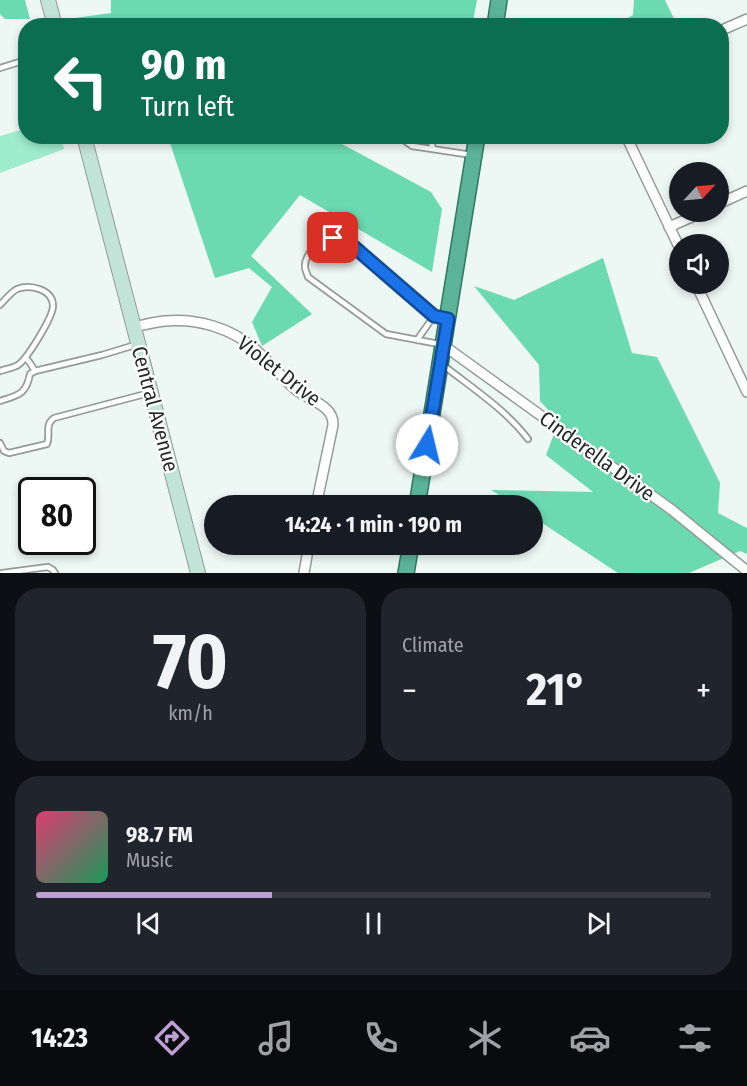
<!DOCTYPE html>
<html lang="en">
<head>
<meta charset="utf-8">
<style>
	body { margin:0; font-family:"Fira Sans Condensed",sans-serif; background:#20242c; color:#f1f3f6; height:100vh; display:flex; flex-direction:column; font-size:22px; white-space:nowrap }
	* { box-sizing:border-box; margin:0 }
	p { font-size:20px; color:#9ea1a6 }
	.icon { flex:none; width:33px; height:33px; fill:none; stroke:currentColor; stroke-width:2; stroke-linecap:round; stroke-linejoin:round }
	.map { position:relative; height:573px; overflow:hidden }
	.side { display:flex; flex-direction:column; gap:15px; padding:15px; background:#0d0f14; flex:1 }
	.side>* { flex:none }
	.banner { position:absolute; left:18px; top:18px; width:711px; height:126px; border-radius:24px; box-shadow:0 3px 9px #0003; background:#0b6e4f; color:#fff; overflow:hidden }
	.needle { width:39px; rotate:64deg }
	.fabs { position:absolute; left:669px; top:162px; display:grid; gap:12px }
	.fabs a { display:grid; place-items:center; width:60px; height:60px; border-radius:50%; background:#171b24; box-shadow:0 3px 9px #0003; font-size:30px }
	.speed { position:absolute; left:18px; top:477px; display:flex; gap:12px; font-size:30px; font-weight:700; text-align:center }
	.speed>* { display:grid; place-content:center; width:78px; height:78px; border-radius:50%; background:#171b24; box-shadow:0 3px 9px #0003; line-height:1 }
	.speed .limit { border:3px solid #111; border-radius:9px; background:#fff; color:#111 }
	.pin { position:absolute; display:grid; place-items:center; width:51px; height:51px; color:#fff; margin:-26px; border-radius:12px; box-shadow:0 3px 9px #0006 }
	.me { position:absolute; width:66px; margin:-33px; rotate:9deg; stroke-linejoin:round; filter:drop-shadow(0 0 4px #0008) }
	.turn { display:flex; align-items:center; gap:21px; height:126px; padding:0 24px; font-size:27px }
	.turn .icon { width:78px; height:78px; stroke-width:2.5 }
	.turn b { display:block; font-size:42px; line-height:51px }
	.big { font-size:45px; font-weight:700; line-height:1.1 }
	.side .widget { flex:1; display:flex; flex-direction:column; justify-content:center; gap:9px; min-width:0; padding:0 21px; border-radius:24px; background:#20242c }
	.side .dial { align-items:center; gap:0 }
	.dial b { font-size:78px; line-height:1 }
	.song { display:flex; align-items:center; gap:18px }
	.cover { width:72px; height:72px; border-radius:9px; background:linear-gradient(135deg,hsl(340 70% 55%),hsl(150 70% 35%)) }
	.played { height:6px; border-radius:3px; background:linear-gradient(90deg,#be9fd4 35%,#363941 35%) }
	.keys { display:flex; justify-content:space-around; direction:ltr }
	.heat { display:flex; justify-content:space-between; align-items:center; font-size:33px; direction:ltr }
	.side .tiles { flex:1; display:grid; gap:15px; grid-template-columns:1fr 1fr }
	.widget:last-child { grid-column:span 2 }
	.trip { position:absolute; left:204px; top:495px; width:339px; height:60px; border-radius:30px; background:#171b24; box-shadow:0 3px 9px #0003; font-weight:700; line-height:60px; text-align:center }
	.menu { display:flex; height:96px; justify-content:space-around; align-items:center; background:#090b0e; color:#9ea1a6 }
	.menu .icon { width:42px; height:42px }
	.menu .on { color:#be9fd4 }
	.menu b { font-size:27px; color:#f1f3f6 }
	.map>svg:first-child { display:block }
	.green { fill:#9feccd }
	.forest { fill:#6bd9b2 }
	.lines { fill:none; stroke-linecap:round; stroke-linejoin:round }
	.service-casing { stroke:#939c98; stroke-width:8 }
	.minor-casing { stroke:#939c98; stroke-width:12 }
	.secondary-casing { stroke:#939c98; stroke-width:16 }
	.trunk-casing { stroke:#2e7860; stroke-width:18 }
	.service { stroke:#fff; stroke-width:4.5 }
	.minor { stroke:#fff; stroke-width:9 }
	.secondary { stroke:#c2e3d8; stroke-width:14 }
	.trunk { stroke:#5cb498; stroke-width:15 }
	.route-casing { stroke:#114b97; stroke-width:15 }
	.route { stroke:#1a73e8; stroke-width:10 }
	.labels { text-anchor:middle; stroke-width:4.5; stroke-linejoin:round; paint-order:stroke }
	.street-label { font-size:21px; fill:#252927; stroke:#fff }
</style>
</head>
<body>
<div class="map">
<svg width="747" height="573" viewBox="0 0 747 573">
	<rect width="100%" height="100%" fill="#edf7f3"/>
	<path class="green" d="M25,129L26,136L61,137L64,149L0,173V136Z"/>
	<path class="forest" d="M0,0H25L30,19H5L0,14Z
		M111,0H477L472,26H356L330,20L328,26H82L75,19V18L111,13Z
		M634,0H665L677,25H616L633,15Z
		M168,137H329L431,192L442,209L432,272L300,195L251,256L312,314L262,346L252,322L272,287L249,268L215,278Z
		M603,258L632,353L657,357L720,483L718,513L747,528V554L740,551L689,573H618L533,517L532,506L515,505L491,490L593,492L546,455L559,421L540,401L539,365L474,286L514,300Z"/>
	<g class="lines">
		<g class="service-casing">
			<path id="service" d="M0,68L26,60
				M403,136L405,141L412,146L472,155
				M429,136L433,148
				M0,305C5,300 11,292 17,289C30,284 53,289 53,306C53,317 27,359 18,365C13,368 6,369 0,371
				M417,340L434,316
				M439,344L386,334L308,277C307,273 305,270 305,267C304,255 319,240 331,238C335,238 341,239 346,240L434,316L445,318
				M26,358L30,363L35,371
				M443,365C472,388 505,409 528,439
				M0,401C18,395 26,395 30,374L35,371L102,355L135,345
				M0,443L4,451L9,453L47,444C51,434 44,425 54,418L149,393
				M2,573L48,567L53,570L55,573"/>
		</g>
		<g class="minor-casing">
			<path id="minor" d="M722,30L747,19
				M626,136L680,249
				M718,204L747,191
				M669,227L703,212
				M696,284L747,392
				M133,327C144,325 154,322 165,321C197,318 232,328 256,350C270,362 281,377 295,389C308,400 334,405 333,425L316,506
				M443,345L672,510L747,571
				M304,573L309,544"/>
		</g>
		<g class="secondary-casing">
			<path id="secondary" d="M48,0L55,26
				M84,136L198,573"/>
		</g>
		<g class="trunk-casing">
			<path id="trunk" d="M495,26L499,0
				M417,506L477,136
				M406,573L411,544"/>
		</g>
		<use href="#service" class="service"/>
		<use href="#minor" class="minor"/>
		<use href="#secondary" class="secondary"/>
		<use href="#trunk" class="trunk"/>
	</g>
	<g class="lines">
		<g class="route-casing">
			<path id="route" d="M333,238L346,240L434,316L448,319L427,445"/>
		</g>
		<use href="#route" class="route"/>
	</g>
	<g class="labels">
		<g class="street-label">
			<text transform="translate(279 371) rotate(38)" y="7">Violet Drive</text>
			<text transform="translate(155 409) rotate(75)" y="7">Central Avenue</text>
			<text transform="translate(597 456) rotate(36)" y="7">Cinderella Drive</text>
		</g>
	</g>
</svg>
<div class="fabs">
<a><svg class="needle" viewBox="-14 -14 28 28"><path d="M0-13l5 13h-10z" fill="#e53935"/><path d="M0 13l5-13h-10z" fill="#9ea1a6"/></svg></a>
<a><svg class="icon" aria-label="sound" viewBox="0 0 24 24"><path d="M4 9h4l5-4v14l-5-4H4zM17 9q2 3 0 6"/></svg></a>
</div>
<div class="speed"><div class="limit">80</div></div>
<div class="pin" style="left:333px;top:238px;background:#d93025"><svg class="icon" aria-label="arrive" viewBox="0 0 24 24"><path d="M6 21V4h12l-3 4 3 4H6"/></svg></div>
<svg class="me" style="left:427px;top:445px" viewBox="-20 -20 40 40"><circle r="19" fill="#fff"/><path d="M0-13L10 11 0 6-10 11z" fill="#1a73e8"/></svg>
<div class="trip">14:24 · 1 min · 190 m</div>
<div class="banner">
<div class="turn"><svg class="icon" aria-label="left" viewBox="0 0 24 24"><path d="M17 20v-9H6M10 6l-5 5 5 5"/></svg><div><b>90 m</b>Turn left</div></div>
</div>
</div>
<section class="side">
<div class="tiles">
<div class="widget dial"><b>70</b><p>km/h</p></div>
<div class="widget"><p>Climate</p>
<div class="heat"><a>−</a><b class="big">21°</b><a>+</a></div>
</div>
<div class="widget">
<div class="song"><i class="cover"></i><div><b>98.7 FM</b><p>Music</p></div></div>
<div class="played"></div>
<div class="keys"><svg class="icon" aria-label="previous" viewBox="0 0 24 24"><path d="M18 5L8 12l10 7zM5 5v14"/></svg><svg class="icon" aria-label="pause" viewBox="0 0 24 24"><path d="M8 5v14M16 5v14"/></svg><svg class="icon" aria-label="next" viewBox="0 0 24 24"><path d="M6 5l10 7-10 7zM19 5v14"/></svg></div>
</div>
</div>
</section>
<nav class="menu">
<b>14:23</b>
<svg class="icon on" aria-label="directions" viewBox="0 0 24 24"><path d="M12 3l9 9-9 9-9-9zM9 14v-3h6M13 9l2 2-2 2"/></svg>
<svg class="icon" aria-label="music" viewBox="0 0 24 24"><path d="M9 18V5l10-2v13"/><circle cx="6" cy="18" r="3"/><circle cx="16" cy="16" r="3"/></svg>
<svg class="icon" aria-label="phone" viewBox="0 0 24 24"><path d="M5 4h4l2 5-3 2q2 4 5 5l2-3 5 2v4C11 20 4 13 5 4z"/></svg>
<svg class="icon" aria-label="climate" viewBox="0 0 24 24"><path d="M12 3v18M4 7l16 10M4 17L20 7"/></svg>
<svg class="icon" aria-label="car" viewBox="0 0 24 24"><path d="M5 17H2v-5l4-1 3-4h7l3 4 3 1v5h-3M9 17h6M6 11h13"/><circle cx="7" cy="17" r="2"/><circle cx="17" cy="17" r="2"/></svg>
<svg class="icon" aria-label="filters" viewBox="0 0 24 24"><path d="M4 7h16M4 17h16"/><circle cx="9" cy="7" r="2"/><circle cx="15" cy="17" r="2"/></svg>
</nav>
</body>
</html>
